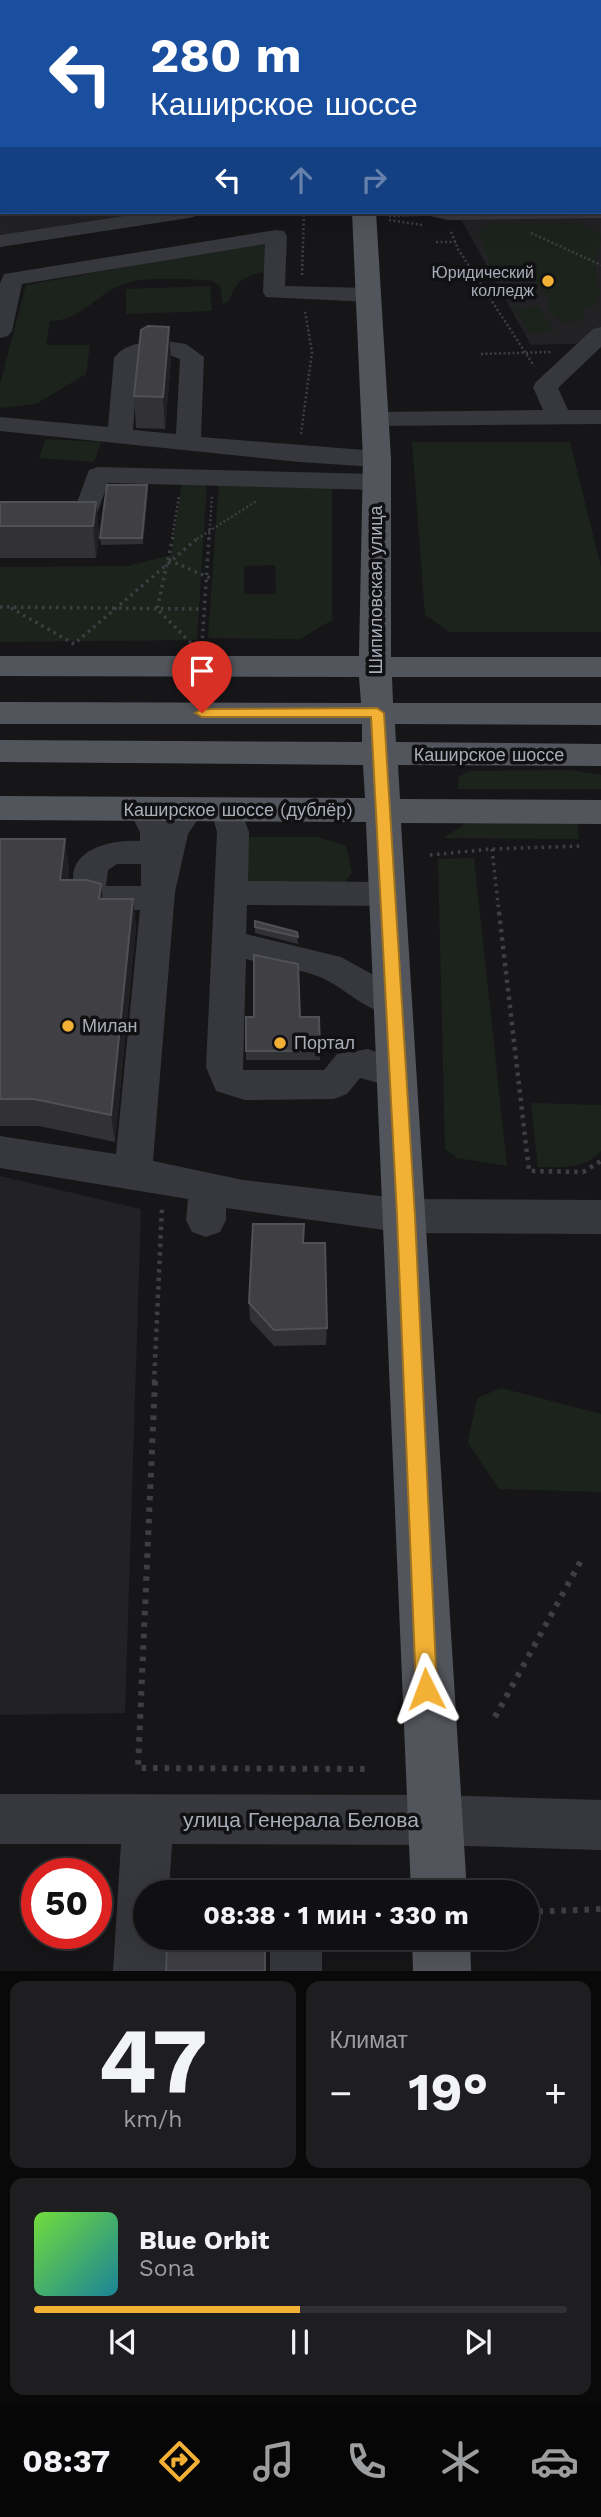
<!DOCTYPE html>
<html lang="ru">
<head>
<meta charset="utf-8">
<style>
	body { margin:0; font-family:"Work Sans",sans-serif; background:#1e1e20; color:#f1f3f6; height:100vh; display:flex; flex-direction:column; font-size:26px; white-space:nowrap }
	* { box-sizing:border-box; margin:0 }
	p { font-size:23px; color:#9c9d9f }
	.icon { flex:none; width:38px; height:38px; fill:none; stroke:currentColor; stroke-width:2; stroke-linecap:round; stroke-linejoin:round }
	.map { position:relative; height:1971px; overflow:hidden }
	.drawer { display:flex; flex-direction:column; gap:10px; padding:10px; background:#09090a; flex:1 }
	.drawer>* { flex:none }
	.guide { position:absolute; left:0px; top:0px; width:602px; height:214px; box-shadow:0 7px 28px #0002,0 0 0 2px #303032; background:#1a4fa0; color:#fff; overflow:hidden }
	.speed { position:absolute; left:21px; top:1858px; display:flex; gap:14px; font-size:35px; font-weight:700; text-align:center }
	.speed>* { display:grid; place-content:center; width:91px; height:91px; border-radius:50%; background:#101012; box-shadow:0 7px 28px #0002,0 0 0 2px #303032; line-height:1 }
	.speed .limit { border:10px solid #d22; background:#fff; color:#111 }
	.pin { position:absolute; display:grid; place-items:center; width:60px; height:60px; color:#fff; margin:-72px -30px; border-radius:50% 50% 50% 0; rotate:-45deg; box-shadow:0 0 7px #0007 }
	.pin .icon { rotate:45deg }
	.me { position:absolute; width:77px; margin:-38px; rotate:357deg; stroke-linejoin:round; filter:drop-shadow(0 0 5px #0008) }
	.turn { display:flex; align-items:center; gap:24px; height:147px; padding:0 35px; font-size:32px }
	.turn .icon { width:91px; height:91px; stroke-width:2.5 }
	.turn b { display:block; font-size:49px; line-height:60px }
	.lanes { display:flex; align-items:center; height:66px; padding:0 35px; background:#0003; justify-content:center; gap:35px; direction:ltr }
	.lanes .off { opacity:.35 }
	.big { font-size:52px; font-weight:700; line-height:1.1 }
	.drawer .tile { flex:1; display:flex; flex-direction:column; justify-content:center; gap:10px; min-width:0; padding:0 24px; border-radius:14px; background:#1e1e20 }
	.drawer .dial { align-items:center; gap:0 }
	.dial b { font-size:91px; line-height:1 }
	.song { display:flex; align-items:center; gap:21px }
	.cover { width:84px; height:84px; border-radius:10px; background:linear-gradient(135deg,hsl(100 70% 55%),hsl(190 70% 35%)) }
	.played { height:7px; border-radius:4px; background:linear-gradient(90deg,#f2b134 50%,#303032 50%) }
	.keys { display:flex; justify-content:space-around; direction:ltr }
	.heat { display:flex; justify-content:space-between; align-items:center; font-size:38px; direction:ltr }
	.drawer .tiles { flex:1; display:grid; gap:10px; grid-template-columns:1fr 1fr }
	.tile:last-child { grid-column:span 2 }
	.trip { position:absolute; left:133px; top:1880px; width:406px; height:70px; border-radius:35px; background:#101012; box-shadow:0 7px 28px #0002,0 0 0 2px #303032; font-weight:700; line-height:70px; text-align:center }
	.dock { display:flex; height:112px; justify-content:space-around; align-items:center; background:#060607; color:#9c9d9f }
	.dock .icon { width:49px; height:49px }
	.dock .current { color:#f2b134 }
	.dock b { font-size:32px; color:#f1f3f6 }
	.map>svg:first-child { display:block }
	.built { fill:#222225 }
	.green { fill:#1c231d; fill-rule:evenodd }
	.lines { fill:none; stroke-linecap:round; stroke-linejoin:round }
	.path-far3 { stroke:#3d3f44; stroke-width:2.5; stroke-dasharray:2 2.5; stroke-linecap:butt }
	.path-far2 { stroke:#3d3f44; stroke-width:3.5; stroke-dasharray:2.5 4.5; stroke-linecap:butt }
	.path-far1 { stroke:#3d3f44; stroke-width:4.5; stroke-dasharray:3.5 5; stroke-linecap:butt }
	.path { stroke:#3d3f44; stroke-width:6; stroke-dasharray:4.5 7; stroke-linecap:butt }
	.minor { fill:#37383d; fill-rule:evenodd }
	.major { fill:#53555c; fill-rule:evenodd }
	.wall { fill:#323236 }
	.shaded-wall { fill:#212124 }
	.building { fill:#3f3f44; stroke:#4f5156; stroke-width:2 }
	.route { fill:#f2b134; stroke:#9d7322; stroke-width:2 }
	.poi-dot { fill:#f2b134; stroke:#111113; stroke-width:2.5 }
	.labels { text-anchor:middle; stroke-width:7; stroke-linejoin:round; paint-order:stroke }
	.far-poi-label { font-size:16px; fill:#a8adb8; stroke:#111113; text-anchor:end }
	.street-label { font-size:18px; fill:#a8adb8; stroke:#111113 }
	.poi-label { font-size:18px; fill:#a8adb8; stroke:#111113; text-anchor:start }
	.near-street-label { font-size:21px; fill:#a8adb8; stroke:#111113 }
</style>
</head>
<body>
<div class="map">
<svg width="601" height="1971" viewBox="0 0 601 1971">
	<rect width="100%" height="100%" fill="#161618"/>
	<path class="built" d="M0,82L2,212L141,213L0,235Z
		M601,205V343L531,345L457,212H600Z
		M0,1176L141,1209L125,1713L0,1715Z"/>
	<path class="green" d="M491,223H582L601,235C601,246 595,260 596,270C598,283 601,292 597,305L584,309L585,321L561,322L546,308L548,295L534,283L492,267L477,232Z
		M268,241L265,272C244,275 236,281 229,301L223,304L220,286L213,281C189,279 144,276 121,285C95,295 81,321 50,321L46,345H90L86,374L36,404L0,408V384L26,285Z
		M210,286L212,311L126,314V289Z
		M539,306L555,332L529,334L514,308Z
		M46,439L101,442L94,462L39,458Z
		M412,442H570L601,567V632H450L425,615Z
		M219,481L332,486V620L300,639L208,638ZM275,565L276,594H244V566Z
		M207,482L197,640L0,642V567L128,566L171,555L182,483Z
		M571,770L601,775V789H458L459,777L469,771Z
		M577,822L579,839L444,838L466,823Z
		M240,837H318L346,846L352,872L345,882L253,884L239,876Z
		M474,858L507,1166L457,1158L445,1149L438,859Z
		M531,1103L601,1105V1151C584,1170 563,1167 538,1167Z
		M501,1388L601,1414V1492L499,1489L468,1443L477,1398Z"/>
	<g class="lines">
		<path class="path-far3" d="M38,0L43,2
			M203,2L208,0
			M386,2L389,0
			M389,216L419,215
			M389,220L422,225
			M451,232L458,249L534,366
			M531,233L601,265
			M436,242H456
			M302,275L304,212
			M441,276H475
			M481,354L551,352
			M301,434L312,352L305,311
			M172,539L179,496
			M197,539L258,500
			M209,539L212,497"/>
		<path class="path-far2" d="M173,537L157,609L191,643
			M169,560L212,579
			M0,607L203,609
			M11,608L74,644L199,537
			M202,645L209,537
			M492,849L499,913
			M430,855L492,849L582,846"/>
		<path class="path-far1" d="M499,912L529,1171L583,1172L601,1161
			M154,1383L162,1207"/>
		<path class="path" d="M155,1381L138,1768L371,1769
			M495,1717L583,1557
			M527,1912L601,1909"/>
		<path class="minor" d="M78,0H96V2H78Z
			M422,0H440V2H422Z
			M0,23H2V33H0Z
			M600,57H601V67H600Z
			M0,67H2V79H0Z
			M600,178H601V190H600Z
			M601,206V218L448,220L430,216L427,212H600Z
			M149,212H199L196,216L189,218L0,247V235Z
			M276,230L284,231L287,236L285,286L369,288L377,290L380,295L377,300L369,302L266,297L263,292L265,244L22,284L12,331L8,336L0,338V283L4,274Z
			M601,327V347L558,388L568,410H601V424L375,426L366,424L363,419L366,414L375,412L543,410L533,387L536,382L593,329Z
			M159,340L186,344L204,357L201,437L377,451L386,454L390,459L386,464L377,467L299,462L0,431V417L108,427L114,358C124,344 144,342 159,340ZM169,355L180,359L176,434L133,430L138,361L150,355Z
			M98,467L377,474L386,477L390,482L386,487L377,490L108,483L92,527L83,529L0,525V509L73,513L89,470Z
			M144,798L155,801L165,818C175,804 181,797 199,802L204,810L188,834L175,892L153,1161L243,1180L406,1199L601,1200V1234L406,1233L226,1208V1220L220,1232L206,1237L192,1232L186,1220L188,1199L0,1168V1136L116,1154L140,910H108L81,903C54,856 101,839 140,841V832L128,809L133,801ZM117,864H141V886H106L108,870Z
			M227,799L238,802L249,832L248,881L388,882L400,886L405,894L400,902L388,906L247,905L246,934L341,957L406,993L412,1003L406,1013C375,1022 347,988 320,977C297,968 269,965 246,959L243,1070H324L337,1054L368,1049L410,1064L415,1074L410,1084L397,1088L360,1078L347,1094L334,1099L245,1100L216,1091L206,1067L217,832L211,810L216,802Z
			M0,1794L435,1795L601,1800V1850L435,1845L172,1844L169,1892H145V1937H167L165,1971H113L121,1844H0Z
			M270,1937H322V1971H270Z"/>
		<path class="major" d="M345,0H363V2H345Z
			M352,212H376L391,459V657H601V677H392L393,703H601V725L395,724L396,742L601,744V766L398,765L400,799L601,800V824L401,823L467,1892H411L366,822L0,820V796L365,798L363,765L0,762V740L362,742V724H0V702L361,703L359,677L0,676V656H359L363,459Z
			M412,1937H470L471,1971H413Z"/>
	</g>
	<path class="wall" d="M171,359L165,429L136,428L134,396Z
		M147,485L148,492L143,544L101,545L100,538Z
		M0,502H96L99,535L96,558H0Z
		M0,839L69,868L68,880L103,899H133L136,927L115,1142L39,1126H0Z
		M255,921L297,932L298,944L255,933Z
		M319,1017L320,1060H246V1051Z
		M304,1243L327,1328L326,1345L274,1346L250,1320L249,1303Z"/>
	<path class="shaded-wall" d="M600,146H601L600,175Z
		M169,327L171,359L165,429L163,397Z
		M147,485L148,492L143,544L142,538Z
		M96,502L99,535L96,558L93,526Z
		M65,839L69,868L64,908L60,880Z
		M101,884L104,912L99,899Z
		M133,899L136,927L115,1142L111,1115Z"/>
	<path class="building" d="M453,0H518V2H453Z
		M148,326L169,327L163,397L134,396L141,330Z
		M107,485H147L142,538H100Z
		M0,502H96L93,526H0Z
		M0,839H65L60,880H87L101,884L99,899H133L111,1115L34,1099H0Z
		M255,921L297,932L298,937L255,927Z
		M254,955L298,964L300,1017H319L320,1051H246V1017H254Z
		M253,1224H304L303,1243H325L327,1328L274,1330L249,1303Z
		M167,1937H265V1971H166Z"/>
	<path class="route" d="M377,708L384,713L415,1216L437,1689L434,1697L426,1700L419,1697L416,1689L397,1216L371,717H202L195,713L202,709Z"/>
	<g class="poi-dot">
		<circle cx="548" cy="281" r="7"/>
		<circle cx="68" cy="1026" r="7"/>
		<circle cx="280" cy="1043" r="7"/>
	</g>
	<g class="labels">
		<g class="far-poi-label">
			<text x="534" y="278">Юридический<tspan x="534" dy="18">колледж</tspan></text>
		</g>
		<g class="street-label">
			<text transform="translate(376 590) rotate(-90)" y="6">Шипиловская улица</text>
			<text x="489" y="761">Каширское шоссе</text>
			<text x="238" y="816">Каширское шоссе (дублёр)</text>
		</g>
		<g class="poi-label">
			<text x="82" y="1032">Милан</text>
			<text x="294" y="1049">Портал</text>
		</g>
		<g class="near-street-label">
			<text x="301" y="1827">улица Генерала Белова</text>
		</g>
	</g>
</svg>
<div class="speed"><div class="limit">50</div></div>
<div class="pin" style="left:202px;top:713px;background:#d93025"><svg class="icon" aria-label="arrive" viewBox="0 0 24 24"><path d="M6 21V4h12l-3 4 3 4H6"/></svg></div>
<svg class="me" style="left:426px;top:1689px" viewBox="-20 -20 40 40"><path d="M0-17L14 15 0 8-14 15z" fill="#f2b134" stroke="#fff" stroke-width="4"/></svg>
<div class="trip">08:38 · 1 мин · 330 m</div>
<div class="guide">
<div class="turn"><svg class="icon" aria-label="left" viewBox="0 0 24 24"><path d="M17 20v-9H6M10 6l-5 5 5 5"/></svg><div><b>280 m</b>Каширское шоссе</div></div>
<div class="lanes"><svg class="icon" aria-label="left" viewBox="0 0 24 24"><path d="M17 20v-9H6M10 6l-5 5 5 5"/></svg><svg class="icon off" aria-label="ahead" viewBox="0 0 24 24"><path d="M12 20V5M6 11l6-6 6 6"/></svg><svg class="icon off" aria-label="right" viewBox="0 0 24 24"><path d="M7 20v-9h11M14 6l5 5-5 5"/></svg></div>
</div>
</div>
<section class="drawer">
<div class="tiles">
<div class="tile dial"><b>47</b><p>km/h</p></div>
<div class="tile"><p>Климат</p>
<div class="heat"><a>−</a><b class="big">19°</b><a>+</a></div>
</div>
<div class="tile">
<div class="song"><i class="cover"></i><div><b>Blue Orbit</b><p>Sona</p></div></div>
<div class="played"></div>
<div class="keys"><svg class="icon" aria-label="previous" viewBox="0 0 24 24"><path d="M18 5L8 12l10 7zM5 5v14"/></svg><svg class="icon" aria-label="pause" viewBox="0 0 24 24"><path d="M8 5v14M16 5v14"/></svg><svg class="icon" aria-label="next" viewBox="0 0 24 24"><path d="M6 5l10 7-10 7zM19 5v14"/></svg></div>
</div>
</div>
</section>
<nav class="dock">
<b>08:37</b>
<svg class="icon current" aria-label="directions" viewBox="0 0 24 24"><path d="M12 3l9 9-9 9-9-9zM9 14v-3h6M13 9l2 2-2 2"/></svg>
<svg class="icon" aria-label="music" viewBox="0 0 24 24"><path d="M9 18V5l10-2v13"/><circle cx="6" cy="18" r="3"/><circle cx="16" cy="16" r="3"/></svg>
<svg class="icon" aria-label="phone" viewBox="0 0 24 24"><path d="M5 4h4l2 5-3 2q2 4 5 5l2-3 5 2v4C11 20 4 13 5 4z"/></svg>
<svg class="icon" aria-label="climate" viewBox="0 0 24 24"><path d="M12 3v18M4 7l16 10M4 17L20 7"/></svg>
<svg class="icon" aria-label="car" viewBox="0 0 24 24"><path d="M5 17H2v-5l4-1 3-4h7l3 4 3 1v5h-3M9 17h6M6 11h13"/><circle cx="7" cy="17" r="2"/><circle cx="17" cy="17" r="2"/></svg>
</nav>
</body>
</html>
